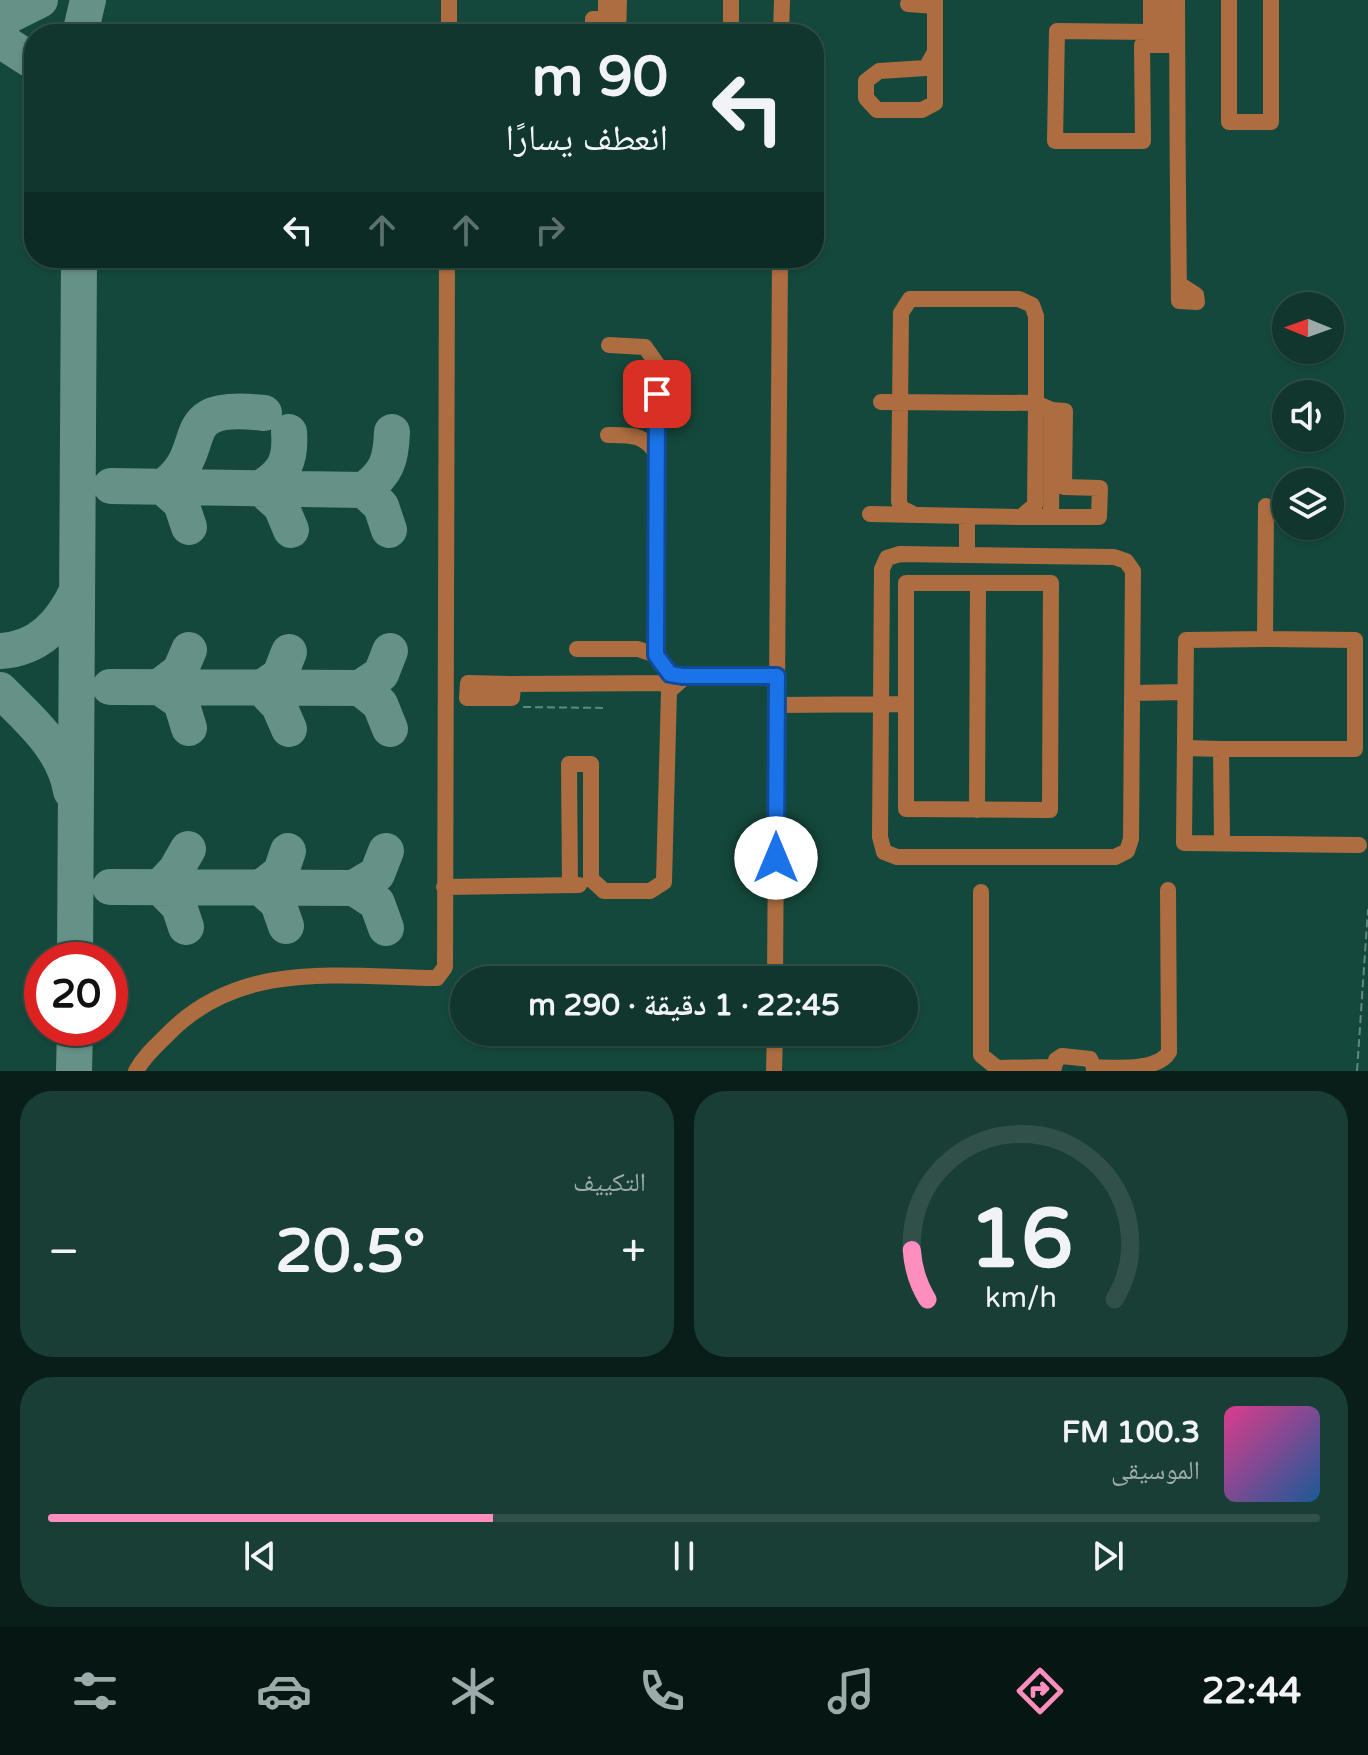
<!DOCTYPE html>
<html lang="ar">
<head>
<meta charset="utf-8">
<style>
	body { margin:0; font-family:"Varela Round","Noto Naskh Arabic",sans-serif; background:#193e35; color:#f1f3f6; direction:rtl; height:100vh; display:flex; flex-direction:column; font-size:30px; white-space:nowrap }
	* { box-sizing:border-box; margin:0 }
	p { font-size:26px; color:#9cabaa }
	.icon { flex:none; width:44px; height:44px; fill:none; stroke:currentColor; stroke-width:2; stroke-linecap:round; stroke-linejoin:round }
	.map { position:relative; height:1071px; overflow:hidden; direction:ltr }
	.side { display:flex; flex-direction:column; gap:20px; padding:20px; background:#091e19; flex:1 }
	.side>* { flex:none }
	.top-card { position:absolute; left:24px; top:24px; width:800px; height:244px; border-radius:32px; box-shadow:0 2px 6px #0004,0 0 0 2px #305049; direction:rtl; background:#10362d; color:#f1f3f6; overflow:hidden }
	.needle { width:52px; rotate:271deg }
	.fabs { position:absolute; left:1272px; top:292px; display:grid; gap:16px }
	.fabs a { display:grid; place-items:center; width:72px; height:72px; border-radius:50%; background:#10362d; box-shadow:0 2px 6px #0004,0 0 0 2px #305049; font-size:40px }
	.speed { position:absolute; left:24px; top:942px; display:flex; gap:16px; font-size:40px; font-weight:700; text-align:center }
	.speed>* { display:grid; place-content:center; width:104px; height:104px; border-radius:50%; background:#10362d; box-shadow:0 2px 6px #0004,0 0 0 2px #305049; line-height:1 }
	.speed .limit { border:12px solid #d22; background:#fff; color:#111 }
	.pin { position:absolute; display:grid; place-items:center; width:68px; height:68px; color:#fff; margin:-34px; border-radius:16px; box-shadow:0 4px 12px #0006 }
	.me { position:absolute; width:88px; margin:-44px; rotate:0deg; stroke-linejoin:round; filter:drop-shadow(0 0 6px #0008) }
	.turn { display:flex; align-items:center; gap:28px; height:168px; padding:0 24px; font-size:36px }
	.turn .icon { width:104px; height:104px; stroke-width:2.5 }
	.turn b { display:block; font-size:56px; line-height:68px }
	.lanes { display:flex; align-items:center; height:76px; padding:0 24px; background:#0003; justify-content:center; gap:40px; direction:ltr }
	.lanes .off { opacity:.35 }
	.big { font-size:60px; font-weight:700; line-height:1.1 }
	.side .tile { flex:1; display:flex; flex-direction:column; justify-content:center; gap:12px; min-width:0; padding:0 28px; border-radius:32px; background:#193e35 }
	.side .dial { align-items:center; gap:0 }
	.dial svg { height:208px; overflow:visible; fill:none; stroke:#305049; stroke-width:7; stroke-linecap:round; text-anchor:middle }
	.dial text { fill:#f1f3f6; stroke:none }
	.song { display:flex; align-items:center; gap:24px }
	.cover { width:96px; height:96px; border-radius:12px; background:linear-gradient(135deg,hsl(330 70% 55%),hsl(210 70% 35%)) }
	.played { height:8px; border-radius:4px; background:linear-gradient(90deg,#fe8ebe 35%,#305049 35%) }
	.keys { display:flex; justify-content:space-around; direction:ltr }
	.heat { display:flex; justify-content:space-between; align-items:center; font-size:44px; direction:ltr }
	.side .tiles { flex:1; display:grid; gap:20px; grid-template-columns:1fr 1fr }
	.tile:last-child { grid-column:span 2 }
	.trip { position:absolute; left:450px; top:966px; width:468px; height:80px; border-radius:40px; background:#10362d; box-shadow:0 2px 6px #0004,0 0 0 2px #305049; font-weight:700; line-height:80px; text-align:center; direction:rtl }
	.tab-bar { display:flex; height:128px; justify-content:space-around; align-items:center; background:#061612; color:#9cabaa }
	.tab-bar .icon { width:56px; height:56px }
	.tab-bar .on { color:#fe8ebe }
	.tab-bar b { font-size:36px; color:#f1f3f6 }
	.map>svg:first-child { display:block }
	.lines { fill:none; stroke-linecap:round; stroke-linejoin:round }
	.taxiway { stroke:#669186; stroke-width:36 }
	.path { stroke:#5d897e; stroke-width:2; stroke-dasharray:8 4; stroke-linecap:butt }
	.minor { stroke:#ad6d40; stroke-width:16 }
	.route-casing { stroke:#114b97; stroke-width:20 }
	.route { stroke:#1a73e8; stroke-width:14 }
</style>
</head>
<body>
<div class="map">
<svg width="1368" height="1071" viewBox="0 0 1368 1071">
	<rect width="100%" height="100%" fill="#15483c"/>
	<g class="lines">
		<path class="taxiway" d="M0,20L40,0
			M80,34L88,0
			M0,40L34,62
			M289,432C291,460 285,473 261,488L281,506L291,530
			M111,486L364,490
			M189,527L181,503L163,487C216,449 167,402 264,413
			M389,530L381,506L364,490C387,473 391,460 392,432
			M0,651C39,649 61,624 77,591
			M110,687L360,688
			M0,690C29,719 64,748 71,791
			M189,728L181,702L159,687L180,671L189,650
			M289,729L279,706L262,688L280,675L289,652
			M390,729L380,704L360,688L381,674L390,651
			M110,887L354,888
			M286,926L278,903L261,888L281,872L288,851
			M186,927L179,906L160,887L176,870L188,849
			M386,928L377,903L354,888L377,874L386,851
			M75,960L79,258
			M74,1071L75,1028"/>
		<path class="path" d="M523,707L606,708
			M1357,1071L1368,909"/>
		<path class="minor" d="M606,0V19
			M1151,0V32L1057,31L1055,141H1143L1142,45H1177
			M1165,0V34L1177,45
			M1177,0C1177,100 1178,201 1179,301L1197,302L1196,295L1179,284
			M1229,0V122H1271V0
			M908,4L935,6
			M449,34V0
			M593,34V19H606V34
			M618,34L619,0
			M731,34V0
			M781,34L782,0
			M935,52L926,68L879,71L866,81V98L877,110H922L935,103V0
			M881,402L1036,403L1035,505L1021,517H1051
			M608,435C631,435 645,434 657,455
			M870,514L1021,517
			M915,515L901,508L899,501L901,313L910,299H1019L1032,305L1036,316V403L1052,410L1065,411L1064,487L1100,488L1099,517H1051L1052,410
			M900,554L1114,557L1126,561L1133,571L1131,839L1127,851L1115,857H897L884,852L880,837L882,569L887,558Z
			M967,555V516
			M1265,639L1186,640L1184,843L1359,845
			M577,649H638L656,655L657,364L645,347L609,345
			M656,655L670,674L682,676H777
			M513,684L468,683L467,698H512L513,684L674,683
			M1132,693L1185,692
			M777,705L906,704
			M1186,748L1221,749L1222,843
			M1221,749H1355V640L1265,639L1266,506
			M977,810L978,583H1051L1050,810L906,809V583H978
			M570,885L569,764H591V879L604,891H650L664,882L669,691L686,676
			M444,887L579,885
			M981,892V1055L997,1068L1053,1067
			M775,980L780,258
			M136,1071C144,1056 156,1046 168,1034C241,959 341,977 437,978L445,967L447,258
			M774,1071L775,1032
			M1053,1071L1056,1060L1062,1056L1090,1059L1094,1067
			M1094,1071V1067C1118,1068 1158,1071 1169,1052L1168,890"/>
	</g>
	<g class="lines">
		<g class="route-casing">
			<path id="route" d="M657,394L656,655L670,674L682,676H777L776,858"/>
		</g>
		<use href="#route" class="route"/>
	</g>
</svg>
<div class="fabs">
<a><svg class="needle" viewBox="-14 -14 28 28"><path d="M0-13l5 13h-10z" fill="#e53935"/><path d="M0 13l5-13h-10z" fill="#9cabaa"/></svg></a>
<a><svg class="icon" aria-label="sound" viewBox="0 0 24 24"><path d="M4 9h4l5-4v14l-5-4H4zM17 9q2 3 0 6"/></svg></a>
<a><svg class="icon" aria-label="layers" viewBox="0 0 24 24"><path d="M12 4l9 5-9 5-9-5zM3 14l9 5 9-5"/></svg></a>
</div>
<div class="speed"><div class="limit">20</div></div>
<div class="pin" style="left:657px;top:394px;background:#d93025"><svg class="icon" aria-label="arrive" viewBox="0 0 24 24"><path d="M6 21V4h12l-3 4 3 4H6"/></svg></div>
<svg class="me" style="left:776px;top:858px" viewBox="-20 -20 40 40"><circle r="19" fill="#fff"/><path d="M0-13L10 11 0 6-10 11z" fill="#1a73e8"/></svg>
<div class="trip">22:45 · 1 دقيقة · 290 m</div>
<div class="top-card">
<div class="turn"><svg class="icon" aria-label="left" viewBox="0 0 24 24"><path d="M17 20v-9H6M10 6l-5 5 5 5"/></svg><div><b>90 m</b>انعطف يسارًا</div></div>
<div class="lanes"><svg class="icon" aria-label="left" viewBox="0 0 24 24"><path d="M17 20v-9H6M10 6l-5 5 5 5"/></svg><svg class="icon off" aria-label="ahead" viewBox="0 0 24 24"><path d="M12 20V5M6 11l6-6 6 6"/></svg><svg class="icon off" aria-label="ahead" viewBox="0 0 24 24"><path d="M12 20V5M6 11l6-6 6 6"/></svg><svg class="icon off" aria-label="right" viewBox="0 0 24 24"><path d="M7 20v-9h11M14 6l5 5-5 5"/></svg></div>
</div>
</div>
<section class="side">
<div class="tiles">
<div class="tile dial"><svg viewBox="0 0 100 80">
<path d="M14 69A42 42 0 1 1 86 69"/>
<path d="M14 69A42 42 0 0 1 8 50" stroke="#fe8ebe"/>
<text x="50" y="56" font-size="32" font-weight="700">16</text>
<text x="50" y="72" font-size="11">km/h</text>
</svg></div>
<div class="tile"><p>التكييف</p>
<div class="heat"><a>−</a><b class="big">20.5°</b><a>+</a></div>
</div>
<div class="tile">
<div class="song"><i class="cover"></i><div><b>100.3 FM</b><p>الموسيقى</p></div></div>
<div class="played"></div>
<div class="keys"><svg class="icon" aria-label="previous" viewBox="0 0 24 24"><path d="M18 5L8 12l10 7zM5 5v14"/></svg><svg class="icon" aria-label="pause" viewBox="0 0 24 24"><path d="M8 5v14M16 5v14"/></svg><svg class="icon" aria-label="next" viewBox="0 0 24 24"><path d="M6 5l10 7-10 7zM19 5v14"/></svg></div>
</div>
</div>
</section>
<nav class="tab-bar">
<b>22:44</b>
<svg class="icon on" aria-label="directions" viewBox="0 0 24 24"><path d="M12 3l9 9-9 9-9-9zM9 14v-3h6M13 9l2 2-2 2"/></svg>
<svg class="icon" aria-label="music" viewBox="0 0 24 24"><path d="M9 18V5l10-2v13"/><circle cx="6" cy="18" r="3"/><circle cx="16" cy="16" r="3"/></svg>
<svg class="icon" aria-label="phone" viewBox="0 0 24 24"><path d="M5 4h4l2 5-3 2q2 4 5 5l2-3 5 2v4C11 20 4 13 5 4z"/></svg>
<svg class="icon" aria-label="climate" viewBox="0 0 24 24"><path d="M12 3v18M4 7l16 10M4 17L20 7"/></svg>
<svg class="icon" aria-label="car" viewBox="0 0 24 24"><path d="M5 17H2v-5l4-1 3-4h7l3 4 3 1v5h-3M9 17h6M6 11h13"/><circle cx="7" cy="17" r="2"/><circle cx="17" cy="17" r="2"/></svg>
<svg class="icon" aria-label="filters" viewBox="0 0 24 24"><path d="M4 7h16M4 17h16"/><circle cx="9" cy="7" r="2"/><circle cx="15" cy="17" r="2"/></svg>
</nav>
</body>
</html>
